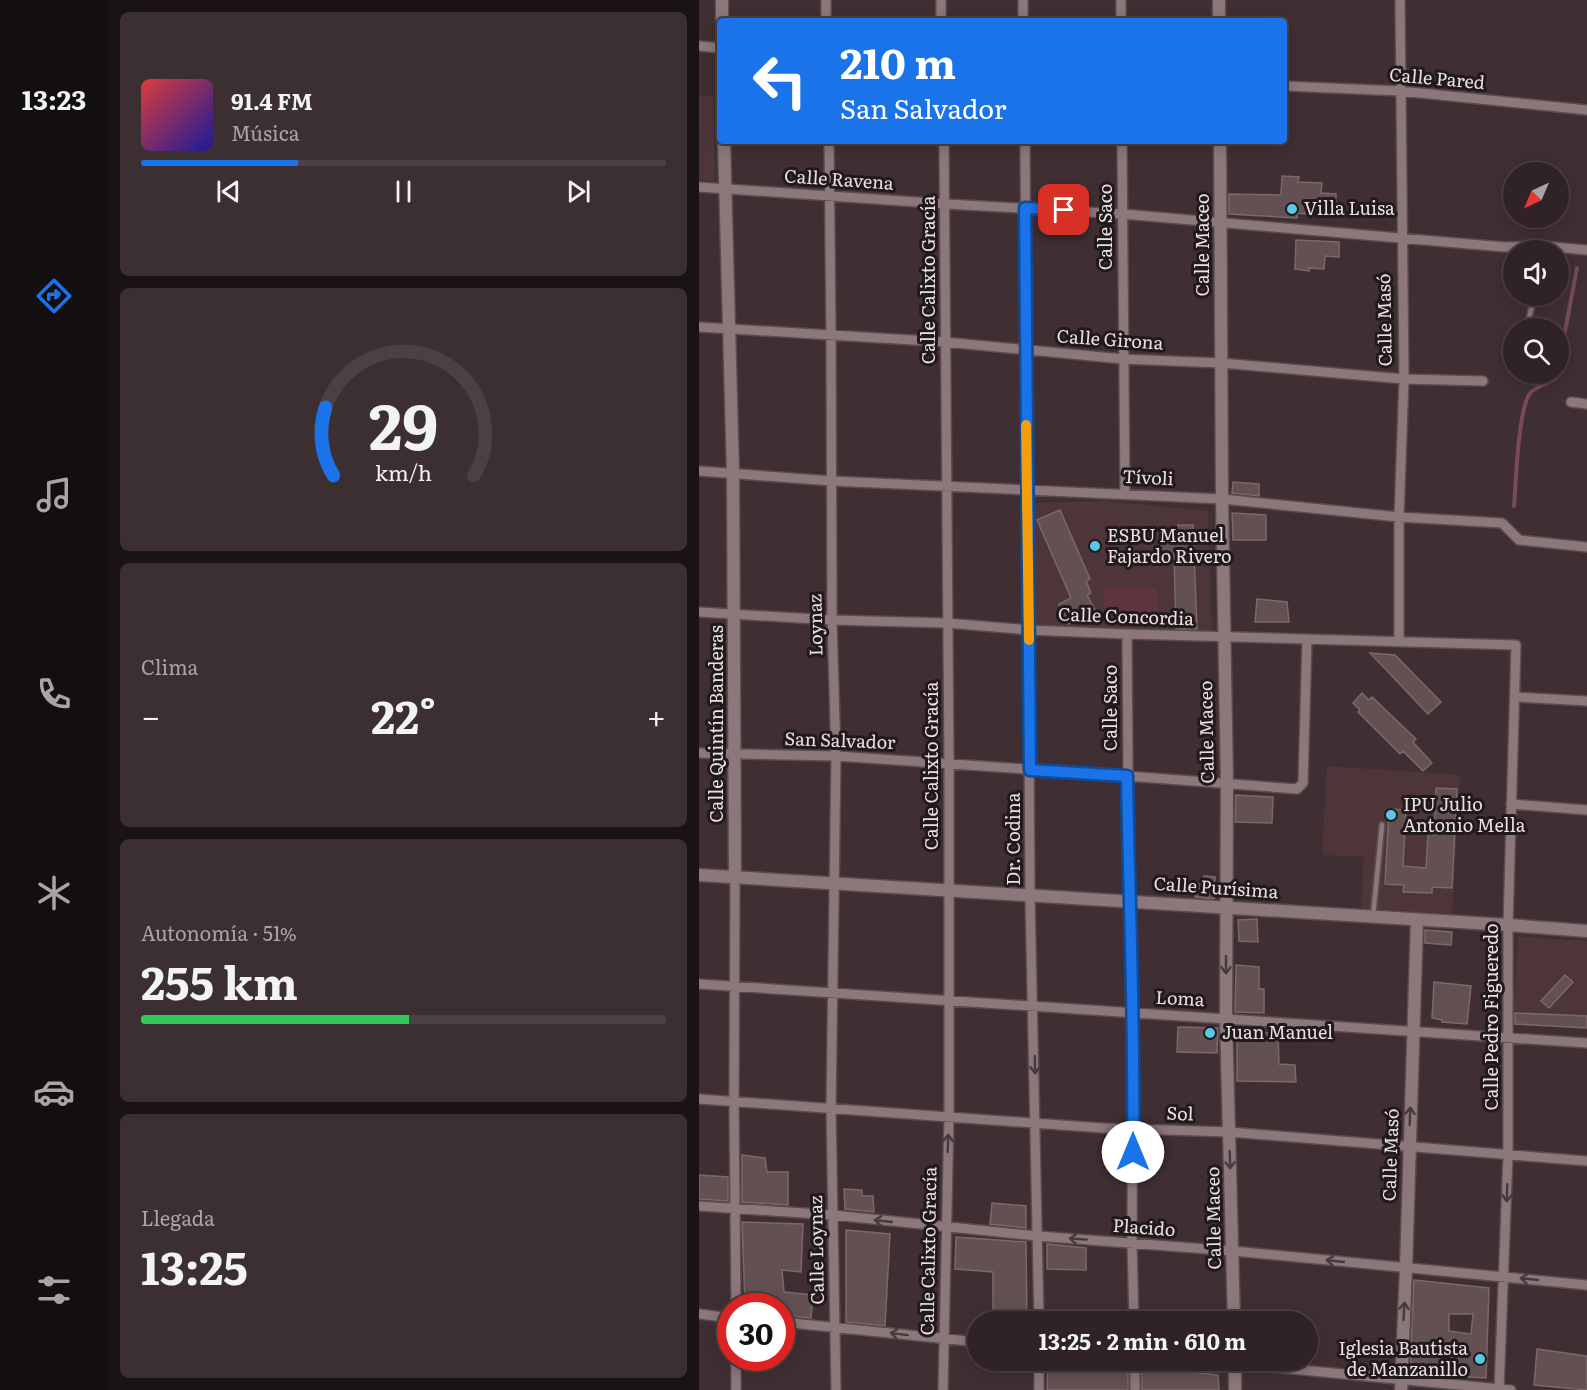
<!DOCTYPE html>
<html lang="es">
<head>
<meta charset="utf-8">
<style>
	body { margin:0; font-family:Literata,serif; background:#3c2f32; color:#f1f3f6; height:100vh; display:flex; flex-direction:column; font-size:22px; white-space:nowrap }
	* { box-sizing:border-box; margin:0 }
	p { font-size:20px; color:#a8a4a7 }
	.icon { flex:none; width:33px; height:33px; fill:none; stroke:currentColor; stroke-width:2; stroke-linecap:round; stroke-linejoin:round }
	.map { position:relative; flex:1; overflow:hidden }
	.drawer { display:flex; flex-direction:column; gap:12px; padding:12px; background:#1a1315; width:591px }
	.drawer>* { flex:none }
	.hud { position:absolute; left:18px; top:18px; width:570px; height:126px; border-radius:6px; box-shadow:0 3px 15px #0003,0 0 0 2px #4b4043; background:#1a73e8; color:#fff; overflow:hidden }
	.needle { width:39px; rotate:224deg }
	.buttons { position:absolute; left:804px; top:162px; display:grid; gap:12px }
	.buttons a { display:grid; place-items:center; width:66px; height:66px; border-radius:50%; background:#302326; box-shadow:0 3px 15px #0003,0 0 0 2px #4b4043; font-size:30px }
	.speed { position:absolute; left:18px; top:1293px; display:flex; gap:12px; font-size:30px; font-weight:700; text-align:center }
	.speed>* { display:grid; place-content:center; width:78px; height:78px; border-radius:50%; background:#302326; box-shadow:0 3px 15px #0003,0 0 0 2px #4b4043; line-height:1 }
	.speed .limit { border:9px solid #d22; background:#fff; color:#111 }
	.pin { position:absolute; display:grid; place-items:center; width:51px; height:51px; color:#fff; margin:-26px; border-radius:12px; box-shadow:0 3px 9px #0006 }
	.me { position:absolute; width:66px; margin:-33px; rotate:0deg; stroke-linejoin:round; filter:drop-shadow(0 0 4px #0008) }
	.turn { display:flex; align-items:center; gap:21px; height:126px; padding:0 24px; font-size:27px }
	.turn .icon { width:78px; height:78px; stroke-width:2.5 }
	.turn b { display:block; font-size:42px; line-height:51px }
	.big { font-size:45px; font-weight:700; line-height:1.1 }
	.drawer .card { flex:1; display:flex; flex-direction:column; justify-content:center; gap:9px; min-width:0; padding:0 21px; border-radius:9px; background:#3c2f32 }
	.drawer .dial { align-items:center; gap:0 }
	.dial svg { height:156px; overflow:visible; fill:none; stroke:#4b4043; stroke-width:7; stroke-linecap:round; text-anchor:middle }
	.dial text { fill:#f1f3f6; stroke:none }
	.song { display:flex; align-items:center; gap:18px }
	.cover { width:72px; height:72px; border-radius:9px; background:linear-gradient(135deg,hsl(0 70% 55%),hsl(240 70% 35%)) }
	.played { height:6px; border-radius:3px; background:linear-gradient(90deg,#1a73e8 30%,#4b4043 30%) }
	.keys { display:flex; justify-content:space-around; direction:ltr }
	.heat { display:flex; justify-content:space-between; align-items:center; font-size:33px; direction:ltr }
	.charge { height:9px; border-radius:4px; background:linear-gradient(90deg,#34c759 51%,#4b4043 0) }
	.trip { position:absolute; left:268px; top:1311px; width:351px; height:60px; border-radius:30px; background:#302326; box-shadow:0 3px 15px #0003,0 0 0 2px #4b4043; font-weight:700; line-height:60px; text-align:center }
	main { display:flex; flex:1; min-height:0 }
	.tabs { display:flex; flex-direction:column; width:108px; justify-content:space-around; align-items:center; background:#130e0f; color:#a8a4a7 }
	.tabs .icon { width:42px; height:42px }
	.tabs .selected { color:#1a73e8 }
	.tabs b { font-size:27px; color:#f1f3f6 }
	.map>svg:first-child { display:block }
	.built { fill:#4e353a }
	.green { fill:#5e343d }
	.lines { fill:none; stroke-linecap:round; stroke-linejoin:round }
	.stream { stroke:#784a58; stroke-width:4 }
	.building { fill:#635053; stroke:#7c676b; stroke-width:1.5; fill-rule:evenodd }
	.service-casing { stroke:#594b4e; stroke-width:8 }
	.minor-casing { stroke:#594b4e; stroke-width:12 }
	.tertiary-casing { stroke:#594b4e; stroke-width:15 }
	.service { stroke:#8c777b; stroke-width:4.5 }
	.minor { stroke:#8c777b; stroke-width:9 }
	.tertiary { stroke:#8c777b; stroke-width:12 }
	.oneway { stroke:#463a3d }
	.route-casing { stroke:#114b97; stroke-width:15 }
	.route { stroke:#1a73e8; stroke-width:10 }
	.slow { stroke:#f59e0b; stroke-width:10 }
	.poi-dot { fill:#59c8e5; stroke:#21191b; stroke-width:2 }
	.labels { text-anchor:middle; stroke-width:6; stroke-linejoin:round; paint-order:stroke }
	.street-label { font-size:18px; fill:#ebe0e1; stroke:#21191b }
	.poi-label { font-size:18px; fill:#ebe0e1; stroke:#21191b; text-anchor:start }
</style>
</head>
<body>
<main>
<nav class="tabs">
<b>13:23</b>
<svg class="icon selected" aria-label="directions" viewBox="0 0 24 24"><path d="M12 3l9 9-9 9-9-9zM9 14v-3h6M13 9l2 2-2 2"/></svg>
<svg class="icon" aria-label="music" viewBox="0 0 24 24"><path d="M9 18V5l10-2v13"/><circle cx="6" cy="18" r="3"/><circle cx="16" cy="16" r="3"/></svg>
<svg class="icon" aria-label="phone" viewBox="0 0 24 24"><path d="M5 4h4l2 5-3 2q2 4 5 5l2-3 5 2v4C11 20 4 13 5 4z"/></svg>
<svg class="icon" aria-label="climate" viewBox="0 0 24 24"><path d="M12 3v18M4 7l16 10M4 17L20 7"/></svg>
<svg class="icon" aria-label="car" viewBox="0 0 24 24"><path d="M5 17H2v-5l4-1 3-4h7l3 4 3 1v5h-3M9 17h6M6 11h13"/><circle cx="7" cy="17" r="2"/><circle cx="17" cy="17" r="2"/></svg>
<svg class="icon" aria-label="filters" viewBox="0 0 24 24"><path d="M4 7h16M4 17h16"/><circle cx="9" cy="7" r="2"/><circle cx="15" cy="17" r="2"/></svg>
</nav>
<section class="drawer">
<div class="card">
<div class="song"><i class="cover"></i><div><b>91.4 FM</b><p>Música</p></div></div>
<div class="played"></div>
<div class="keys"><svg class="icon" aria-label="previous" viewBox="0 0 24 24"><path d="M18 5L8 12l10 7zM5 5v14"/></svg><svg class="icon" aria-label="pause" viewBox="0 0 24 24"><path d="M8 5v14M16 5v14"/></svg><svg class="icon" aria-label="next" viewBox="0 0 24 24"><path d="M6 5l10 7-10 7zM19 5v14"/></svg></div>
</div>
<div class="card dial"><svg viewBox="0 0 100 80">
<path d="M14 69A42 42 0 1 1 86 69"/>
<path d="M14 69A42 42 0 0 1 10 34" stroke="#1a73e8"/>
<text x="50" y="56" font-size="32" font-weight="700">29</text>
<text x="50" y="72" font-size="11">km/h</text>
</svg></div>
<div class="card"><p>Clima</p>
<div class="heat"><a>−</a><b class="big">22°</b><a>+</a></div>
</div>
<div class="card"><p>Autonomía · 51%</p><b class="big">255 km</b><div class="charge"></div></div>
<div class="card"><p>Llegada</p><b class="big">13:25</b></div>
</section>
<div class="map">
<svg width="888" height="1390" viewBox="0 0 888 1390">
	<rect width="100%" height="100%" fill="#402f32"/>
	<path class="built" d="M0,95L14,96L16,181L0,180Z
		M406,501L509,511L513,632L337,625L334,503Z
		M628,766L761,775L753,914L662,908L665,857L623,855Z
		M819,937L888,941V1028L814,1023Z"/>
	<path class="green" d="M405,588H458V618L406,617Z"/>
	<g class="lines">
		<path class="stream" d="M860,363L878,268
			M815,506C817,484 819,406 832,392C836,388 851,382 857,378L858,374"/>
	</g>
	<path class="building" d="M583,176L600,177L599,182L623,183L622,193L637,194L636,217L598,213V218L530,214V194L582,195Z
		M597,240L640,242V257L626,256L625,269L610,268V271L596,269Z
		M534,482L560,484V496L533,493Z
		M361,510L391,579L387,581L392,593L388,595L396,610L369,624L360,604L372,598L338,520Z
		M533,513L567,515V540H534Z
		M479,525H494L498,629H477L475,555H462L461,532H479Z
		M558,599L588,602L590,622H556Z
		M671,653L696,655L742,702L729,714Z
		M663,693L670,700L673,697L717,739L714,742L733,763L724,771L704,751L701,754L659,712L661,710L654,703Z
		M737,788L758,789L753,888L733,887V893L704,892L705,885L686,884L690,809L707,810L704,866L727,868L729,834L735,835Z
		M537,795L574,797L573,823L536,822Z
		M505,876L516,877L515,899L496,897L497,883L503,884Z
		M558,919L559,942L540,941L539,920Z
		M726,930L753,932L752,945L726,943Z
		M537,965L560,967V989H565V1013L536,1012Z
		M866,975L874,982L850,1008L842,1001Z
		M735,982L772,986L768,1024L743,1022V1020L733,1018Z
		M816,1013L888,1016V1028L816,1024Z
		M479,1027L519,1028L518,1053L478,1052Z
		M538,1031L579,1033L580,1064L596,1065L597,1082L538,1081Z
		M43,1155L66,1158L68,1172H89V1205L43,1202Z
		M0,1175L29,1177V1201L0,1199Z
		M145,1189L163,1190V1196H174L175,1212L146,1209Z
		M293,1203L327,1206V1228L291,1224Z
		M43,1222L104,1224L102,1272L83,1270L85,1292L114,1295L112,1318L82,1315V1306H46Z
		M147,1230L191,1234L186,1326L147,1322Z
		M257,1237L327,1242L328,1322H294V1272L256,1269Z
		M348,1244L387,1248V1270L348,1269Z
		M715,1280L790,1288L787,1378L711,1374ZM750,1314H774L772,1334L750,1331Z
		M838,1349L888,1356V1390L835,1385Z
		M349,1360H373L429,1366V1390H348Z
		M443,1367L519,1375L520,1390H443Z"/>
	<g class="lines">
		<g class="service-casing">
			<path id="service" d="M828,328L835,296
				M674,916L683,825"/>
		</g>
		<g class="minor-casing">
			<path id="minor" d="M127,0V21
				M242,0V21
				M324,0V21
				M422,21V0
				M0,46L21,48
				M585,86L701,91L888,110
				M130,141L132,335L133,620L137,756L132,1109L137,1390
				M326,141L331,896L340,1322
				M423,141L426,493
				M0,187L247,204L424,214L805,247L843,246L888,250
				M0,327L246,342L424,359L522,363L705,379L784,381
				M872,402L888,404
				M0,471L133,481L523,499L700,517L803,523L820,540L888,547
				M0,612L133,620L248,623L330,630L428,634L817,645L809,925V1155L800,1390
				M428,634L430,901L434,1013L433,1243L435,1322
				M700,640V517L705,379L701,0
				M816,697L888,701
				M0,753L137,756L428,776L598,789L604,783L608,639
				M812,804L888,810
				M36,877L35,1103L37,1306
				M0,984L888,1043
				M0,1099L404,1128L530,1132L888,1161
				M0,1206L134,1215L338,1236L534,1251L888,1285
				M0,1314L32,1318
				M82,1322L279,1342
				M498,1360L812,1390
				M37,1390V1358
				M244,1390L250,1116V763L245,141
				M340,1390V1360
				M436,1390V1360"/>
		</g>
		<g class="tertiary-casing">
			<path id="tertiary" d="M23,0V21
				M520,0V21
				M25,141L34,473L36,877
				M521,141L523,499L528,784L527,1018L535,1322
				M0,875L809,925L888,931
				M536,1360V1390
				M702,1390L707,1268L718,920"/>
		</g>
		<use href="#service" class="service"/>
		<use href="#minor" class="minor"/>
		<use href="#tertiary" class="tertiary"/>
	</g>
	<defs><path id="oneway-shaft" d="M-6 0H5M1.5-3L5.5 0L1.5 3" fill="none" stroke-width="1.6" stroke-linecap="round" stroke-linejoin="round" transform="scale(1.5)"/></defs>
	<g class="oneway">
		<use href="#oneway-shaft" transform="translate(527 965) rotate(90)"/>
		<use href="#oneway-shaft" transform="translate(336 1065) rotate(89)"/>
		<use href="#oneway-shaft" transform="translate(711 1116) rotate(-88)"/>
		<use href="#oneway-shaft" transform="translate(249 1143) rotate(-88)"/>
		<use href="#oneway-shaft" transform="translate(531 1160) rotate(88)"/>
		<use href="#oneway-shaft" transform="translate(808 1193) rotate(92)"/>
		<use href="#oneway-shaft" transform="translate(184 1221) rotate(-174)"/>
		<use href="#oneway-shaft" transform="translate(379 1239) rotate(-176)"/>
		<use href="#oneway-shaft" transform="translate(636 1261) rotate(-174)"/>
		<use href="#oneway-shaft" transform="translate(830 1279) rotate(-174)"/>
		<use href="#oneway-shaft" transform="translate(705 1311) rotate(-87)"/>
		<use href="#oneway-shaft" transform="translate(200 1334) rotate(-173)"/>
	</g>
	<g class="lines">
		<g class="route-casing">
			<path id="route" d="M365,210L326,208L331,770L428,776C430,901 436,1026 434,1152"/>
		</g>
		<use href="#route" class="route"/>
		<path class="slow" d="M327,425L330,640"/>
	</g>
	<g class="poi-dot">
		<circle cx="593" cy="209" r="6"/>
		<circle cx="396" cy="546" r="6"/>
		<circle cx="692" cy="815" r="6"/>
		<circle cx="511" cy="1033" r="6"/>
		<circle cx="781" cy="1359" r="6"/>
	</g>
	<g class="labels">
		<g class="street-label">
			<text transform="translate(738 79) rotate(5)" y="6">Calle Pared</text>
			<text transform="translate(140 180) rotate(4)" y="6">Calle Ravena</text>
			<text transform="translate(407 227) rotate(-90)" y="6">Calle Saco</text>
			<text transform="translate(504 245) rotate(-90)" y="6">Calle Maceo</text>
			<text transform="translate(230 280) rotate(-90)" y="6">Calle Calixto Gracía</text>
			<text transform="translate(686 320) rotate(-91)" y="6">Calle Masó</text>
			<text transform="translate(411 340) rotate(4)" y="6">Calle Girona</text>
			<text transform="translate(449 478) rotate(3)" y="6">Tívoli</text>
			<text transform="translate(427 617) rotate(2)" y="6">Calle Concordia</text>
			<text transform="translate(117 625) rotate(-91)" y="6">Loynaz</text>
			<text transform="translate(412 708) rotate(-90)" y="6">Calle Saco</text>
			<text transform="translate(18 724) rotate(-90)" y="6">Calle Quintín Banderas</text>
			<text transform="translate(508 732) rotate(-91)" y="6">Calle Maceo</text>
			<text transform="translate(141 741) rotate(2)" y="6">San Salvador</text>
			<text transform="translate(233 766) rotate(-90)" y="6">Calle Calixto Gracía</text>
			<text transform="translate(315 839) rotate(-90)" y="6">Dr. Codina</text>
			<text transform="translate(517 888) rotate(4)" y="6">Calle Purísima</text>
			<text transform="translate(481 999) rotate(3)" y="6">Loma</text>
			<text transform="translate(793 1017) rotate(-90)" y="6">Calle Pedro Figueredo</text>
			<text transform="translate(481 1114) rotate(2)" y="6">Sol</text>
			<text transform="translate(692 1155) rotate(-88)" y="6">Calle Masó</text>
			<text transform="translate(515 1218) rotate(-91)" y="6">Calle Maceo</text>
			<text transform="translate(445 1228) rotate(4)" y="6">Placido</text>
			<text transform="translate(118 1250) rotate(-91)" y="6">Calle Loynaz</text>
			<text transform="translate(230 1251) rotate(-89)" y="6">Calle Calixto Gracía</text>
		</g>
		<g class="poi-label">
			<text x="605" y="215">Villa Luisa</text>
			<text x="408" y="542">ESBU Manuel<tspan x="408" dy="21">Fajardo Rivero</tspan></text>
			<text x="704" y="811">IPU Julio<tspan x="704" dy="21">Antonio Mella</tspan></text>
			<text x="523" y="1039">Juan Manuel</text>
			<text x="769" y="1355" text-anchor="end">Iglesia Bautista<tspan x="769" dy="21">de Manzanillo</tspan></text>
		</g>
	</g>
</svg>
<div class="buttons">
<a><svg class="needle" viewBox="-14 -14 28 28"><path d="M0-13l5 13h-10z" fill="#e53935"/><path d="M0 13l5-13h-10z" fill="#a8a4a7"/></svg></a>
<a><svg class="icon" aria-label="sound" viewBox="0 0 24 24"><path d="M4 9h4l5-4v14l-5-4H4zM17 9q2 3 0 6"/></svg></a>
<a><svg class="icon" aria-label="search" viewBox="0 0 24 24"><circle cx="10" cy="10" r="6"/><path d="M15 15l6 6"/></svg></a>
</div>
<div class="speed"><div class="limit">30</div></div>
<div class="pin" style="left:365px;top:210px;background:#d93025"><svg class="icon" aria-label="arrive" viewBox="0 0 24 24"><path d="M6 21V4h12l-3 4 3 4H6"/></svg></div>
<svg class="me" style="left:434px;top:1152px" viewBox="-20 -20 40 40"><circle r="19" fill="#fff"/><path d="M0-13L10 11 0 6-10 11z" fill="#1a73e8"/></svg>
<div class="trip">13:25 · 2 min · 610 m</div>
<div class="hud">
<div class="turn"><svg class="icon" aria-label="left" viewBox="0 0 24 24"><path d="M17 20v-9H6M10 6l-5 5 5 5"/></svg><div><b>210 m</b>San Salvador</div></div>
</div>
</div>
</main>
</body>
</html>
